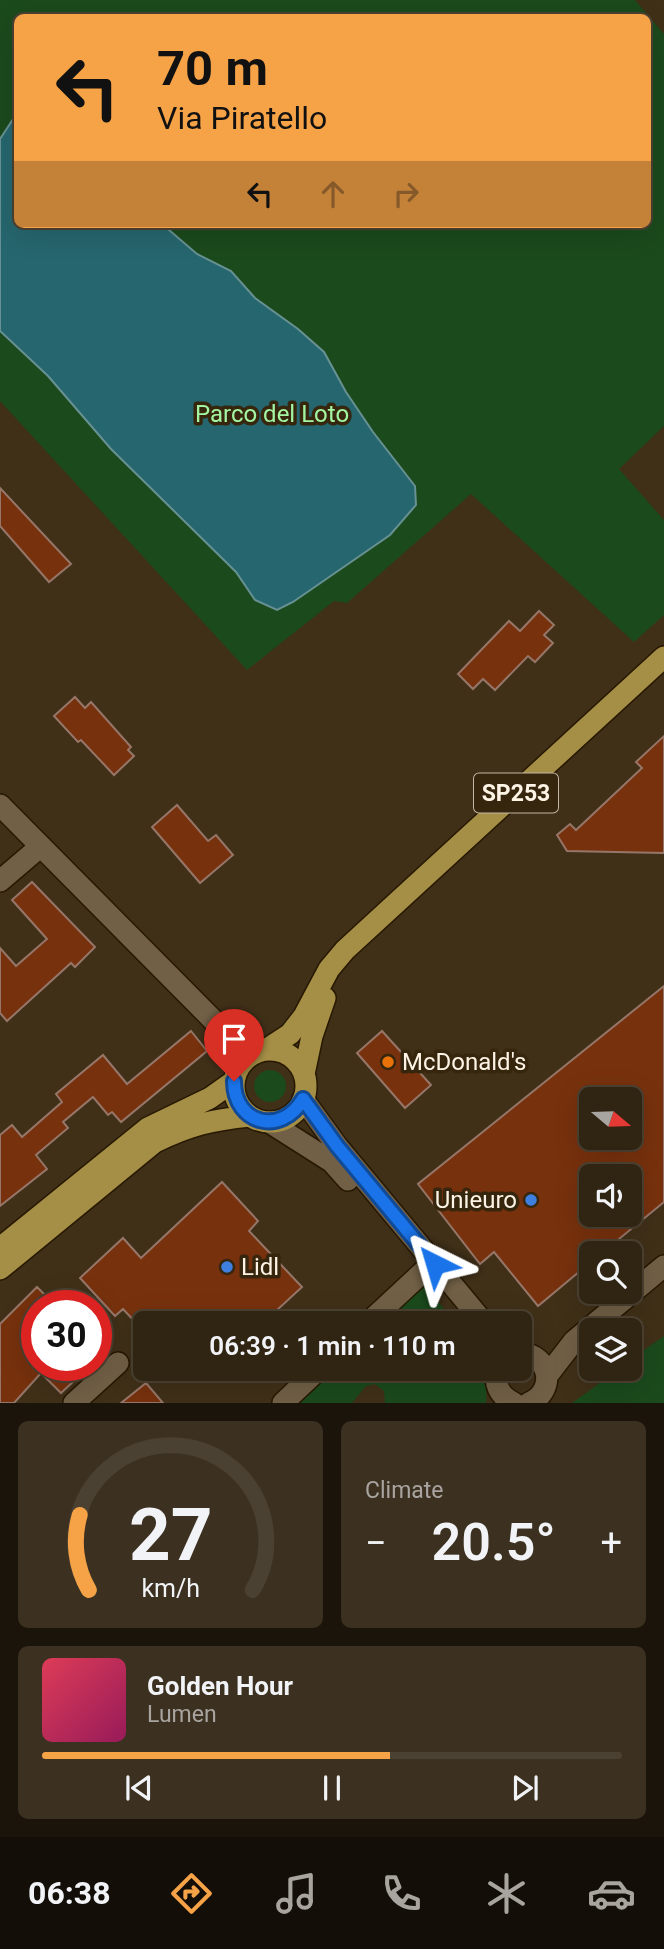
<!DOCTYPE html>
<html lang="en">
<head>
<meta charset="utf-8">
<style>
	body { margin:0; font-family:Roboto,sans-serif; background:#3c3020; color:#f1f3f6; height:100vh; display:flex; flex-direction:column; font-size:26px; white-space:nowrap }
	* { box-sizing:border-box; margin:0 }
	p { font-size:23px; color:#a8a49f }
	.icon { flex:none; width:38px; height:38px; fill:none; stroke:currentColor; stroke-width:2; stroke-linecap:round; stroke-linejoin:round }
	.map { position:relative; height:1403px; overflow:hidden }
	.details { display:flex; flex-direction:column; gap:18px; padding:18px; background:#1a140a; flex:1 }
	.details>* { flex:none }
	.hud { position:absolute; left:14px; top:14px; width:637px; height:214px; border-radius:10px; box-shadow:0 7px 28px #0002,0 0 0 2px #4b4132; background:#f6a247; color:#111; overflow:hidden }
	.needle { width:46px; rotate:109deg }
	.controls { position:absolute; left:579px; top:1087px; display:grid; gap:14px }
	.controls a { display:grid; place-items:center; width:63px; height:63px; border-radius:10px; background:#302412; box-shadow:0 7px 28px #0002,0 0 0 2px #4b4132; font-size:35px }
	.speed { position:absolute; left:21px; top:1290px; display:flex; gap:14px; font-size:35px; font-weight:700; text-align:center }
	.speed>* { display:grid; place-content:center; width:91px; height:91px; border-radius:50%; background:#302412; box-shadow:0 7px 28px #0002,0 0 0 2px #4b4132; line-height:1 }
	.speed .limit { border:10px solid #d22; background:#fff; color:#111 }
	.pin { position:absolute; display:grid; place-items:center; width:60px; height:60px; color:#fff; margin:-72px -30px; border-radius:50% 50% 50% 0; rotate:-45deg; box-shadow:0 0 7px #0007 }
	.pin .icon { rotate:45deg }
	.me { position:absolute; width:77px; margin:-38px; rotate:320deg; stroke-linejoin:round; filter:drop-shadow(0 0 5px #0008) }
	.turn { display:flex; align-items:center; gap:24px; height:147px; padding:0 28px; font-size:32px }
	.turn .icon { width:91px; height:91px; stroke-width:2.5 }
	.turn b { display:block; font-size:49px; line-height:60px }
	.lanes { display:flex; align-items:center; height:66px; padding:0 28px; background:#0003; justify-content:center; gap:35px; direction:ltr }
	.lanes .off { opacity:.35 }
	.big { font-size:52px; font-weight:600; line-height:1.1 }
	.details .tile { flex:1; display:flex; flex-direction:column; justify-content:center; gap:10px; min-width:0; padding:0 24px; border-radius:10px; background:#3c3020 }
	.details .dial { align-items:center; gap:0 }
	.dial svg { height:182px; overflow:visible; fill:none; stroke:#4b4132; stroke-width:7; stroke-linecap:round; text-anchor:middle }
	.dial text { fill:#f1f3f6; stroke:none }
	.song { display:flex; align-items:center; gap:21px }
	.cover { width:84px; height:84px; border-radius:10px; background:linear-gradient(135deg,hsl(350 70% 55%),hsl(330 70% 35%)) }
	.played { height:7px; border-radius:4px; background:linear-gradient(90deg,#f6a247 60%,#4b4132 60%) }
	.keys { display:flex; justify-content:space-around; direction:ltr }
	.heat { display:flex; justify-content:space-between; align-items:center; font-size:38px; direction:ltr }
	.details .tiles { flex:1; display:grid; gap:18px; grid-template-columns:1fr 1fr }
	.tile:last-child { grid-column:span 2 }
	.trip { position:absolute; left:133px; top:1311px; width:399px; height:70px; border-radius:10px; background:#302412; box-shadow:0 7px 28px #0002,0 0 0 2px #4b4132; font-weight:600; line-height:70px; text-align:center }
	.dock { display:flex; height:112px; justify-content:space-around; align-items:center; background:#130e07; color:#a8a49f }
	.dock .icon { width:49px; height:49px }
	.dock .active { color:#f6a247 }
	.dock b { font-size:32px; color:#f1f3f6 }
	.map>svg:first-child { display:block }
	.green { fill:#1b4a1c; fill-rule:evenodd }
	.water { fill:#26666e; stroke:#679192; stroke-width:2 }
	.building { fill:#77310d; stroke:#967669; stroke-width:2; fill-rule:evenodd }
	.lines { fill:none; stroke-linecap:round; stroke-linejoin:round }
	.minor-casing { stroke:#271801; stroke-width:24 }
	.major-casing { stroke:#271801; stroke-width:24 }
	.minor { stroke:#716046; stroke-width:21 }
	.major { stroke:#a58e45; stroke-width:21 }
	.route-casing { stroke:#114b97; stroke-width:18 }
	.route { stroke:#1a73e8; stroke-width:12 }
	.food-dot { fill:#e8710a; stroke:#36260e; stroke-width:2.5 }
	.shop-dot { fill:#3f7fe0; stroke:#36260e; stroke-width:2.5 }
	.labels { text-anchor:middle; stroke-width:7; stroke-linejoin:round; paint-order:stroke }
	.shield { fill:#36260e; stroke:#c2b6a4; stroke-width:2 }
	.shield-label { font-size:23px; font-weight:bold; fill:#fef4e5 }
	.park-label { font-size:24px; fill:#a3f5a1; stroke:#36260e }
	.poi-label { font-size:24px; fill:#fef4e5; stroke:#36260e; text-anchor:start }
</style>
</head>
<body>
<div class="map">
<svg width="664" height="1403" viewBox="0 0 664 1403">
	<rect width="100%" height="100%" fill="#403018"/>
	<path class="green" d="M0,0H635L664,34V426L619,469L664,520V615L634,642L471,494L347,603L334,601L247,670L0,401ZM18,18H648V224H18Z
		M254 1086a16 16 0 1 1 32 0a16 16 0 1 1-32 0Z
		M423,1284L456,1323H382Z
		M664,1336V1403H572L619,1369L630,1368V1360Z
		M333,1369H487L486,1403H385L384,1391L375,1384L366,1386L352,1403H296Z"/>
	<path class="water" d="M17,113L18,224H162L197,254L231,271L255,298L298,329L324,352L346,392L373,432L415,486L416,505L390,535L293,602L277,610L255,600L236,572L111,449L48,376L0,331V139Z"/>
	<path class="building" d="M0,488L71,564L49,582L0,526Z
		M539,611L554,625L544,635L553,643L535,662L528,656L495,690L483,679L473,689L458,674L509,621L520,631Z
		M75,697L85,708L91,702L131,747L128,750L134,756L114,775L81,740L78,742L54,716Z
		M664,736V853L567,851L557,835L570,824L576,830L642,768L636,762Z
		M177,805L208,841L216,835L233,855L200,883L152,827Z
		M32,882L95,947L75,967L71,963L7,1021L0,1013V948L16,966L47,939L12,900Z
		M664,986V1202L602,1253H592V1261L538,1306L494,1252L480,1264L418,1184ZM592,1099H630V1138H592ZM592,1176H630V1214H592Z
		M191,1031L207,1051L121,1122L112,1112L108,1115L93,1097L63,1122L68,1128L36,1155L47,1169L0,1206V1135L12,1125L22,1137L62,1102L56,1094L103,1055L127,1084Z
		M382,1031L431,1085L405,1108L357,1053Z
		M222,1182L258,1221L249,1231L302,1287L263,1323H136L123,1309L115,1316L80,1278L123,1238L141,1258Z
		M37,1287L56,1306H37V1365H79L69,1375L74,1381L61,1393L41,1373L14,1403H0V1324Z
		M146,1383L163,1403H121Z"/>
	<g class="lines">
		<g class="minor-casing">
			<path id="minor" d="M0,805L217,1024L255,1052
				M0,881L41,846
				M303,1099L337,1146L484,1323
				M269,1122L332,1162L348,1180
				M368,1323L425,1270
				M520,1353C550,1354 557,1391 529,1403
				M498,1368C493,1384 499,1396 514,1403
				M547,1376L574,1341L664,1266
				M74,1403L118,1363
				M283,1403L320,1368"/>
		</g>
		<g class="major-casing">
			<path id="major" d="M267,1049L290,1034L304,1016L329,969L345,950L664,657
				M234 1086a36 36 0 1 1 72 0a36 36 0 1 1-72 0Z
				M304,1074L312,1036L325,998
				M0,1248L148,1128L210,1098L234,1081
				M0,1269L155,1142C190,1125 211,1120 250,1116"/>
		</g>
		<use href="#minor" class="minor"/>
		<use href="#major" class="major"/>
	</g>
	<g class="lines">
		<g class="route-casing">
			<path id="route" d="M234,1081C234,1125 282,1136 303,1099L337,1146L435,1264"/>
		</g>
		<use href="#route" class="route"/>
	</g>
	<circle class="food-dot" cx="388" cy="1062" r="7"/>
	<g class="shop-dot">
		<circle cx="531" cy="1200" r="7"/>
		<circle cx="227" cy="1267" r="7"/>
	</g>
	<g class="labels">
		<rect class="shield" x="474" y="773.5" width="84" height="39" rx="5"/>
		<g class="shield-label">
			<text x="516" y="801">SP253</text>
		</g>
		<g class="park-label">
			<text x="272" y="422">Parco del Loto</text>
		</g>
		<g class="poi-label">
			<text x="402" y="1070">McDonald's</text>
			<text x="517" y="1208" text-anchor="end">Unieuro</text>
			<text x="241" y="1275">Lidl</text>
		</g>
	</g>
</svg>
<div class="controls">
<a><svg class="needle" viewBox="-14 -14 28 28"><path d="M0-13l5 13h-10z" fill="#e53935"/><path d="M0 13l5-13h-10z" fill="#a8a49f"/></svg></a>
<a><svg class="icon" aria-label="sound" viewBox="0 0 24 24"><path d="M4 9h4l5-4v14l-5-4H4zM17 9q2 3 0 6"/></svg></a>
<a><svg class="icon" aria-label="search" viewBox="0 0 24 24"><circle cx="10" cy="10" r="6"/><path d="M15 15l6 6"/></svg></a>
<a><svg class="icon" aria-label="layers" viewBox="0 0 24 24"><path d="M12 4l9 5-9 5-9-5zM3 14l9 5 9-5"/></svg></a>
</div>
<div class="speed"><div class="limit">30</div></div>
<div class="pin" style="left:234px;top:1081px;background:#d93025"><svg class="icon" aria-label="arrive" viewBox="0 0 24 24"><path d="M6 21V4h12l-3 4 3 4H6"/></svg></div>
<svg class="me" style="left:435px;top:1264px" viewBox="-20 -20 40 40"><path d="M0-17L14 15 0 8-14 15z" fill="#1a73e8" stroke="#fff" stroke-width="4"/></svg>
<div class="trip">06:39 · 1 min · 110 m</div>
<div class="hud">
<div class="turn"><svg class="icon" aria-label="left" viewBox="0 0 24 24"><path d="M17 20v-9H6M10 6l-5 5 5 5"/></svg><div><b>70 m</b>Via Piratello</div></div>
<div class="lanes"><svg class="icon" aria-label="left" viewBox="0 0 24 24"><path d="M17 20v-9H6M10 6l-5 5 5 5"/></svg><svg class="icon off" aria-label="ahead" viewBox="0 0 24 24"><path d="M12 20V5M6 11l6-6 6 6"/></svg><svg class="icon off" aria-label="right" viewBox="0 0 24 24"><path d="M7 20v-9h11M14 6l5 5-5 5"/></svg></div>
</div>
</div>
<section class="details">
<div class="tiles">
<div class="tile dial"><svg viewBox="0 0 100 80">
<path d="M14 69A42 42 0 1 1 86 69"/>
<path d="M14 69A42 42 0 0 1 10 36" stroke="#f6a247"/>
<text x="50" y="56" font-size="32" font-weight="700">27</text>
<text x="50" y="72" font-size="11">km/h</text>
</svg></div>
<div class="tile"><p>Climate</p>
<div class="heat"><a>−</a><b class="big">20.5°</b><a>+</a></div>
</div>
<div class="tile">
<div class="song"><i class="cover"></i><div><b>Golden Hour</b><p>Lumen</p></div></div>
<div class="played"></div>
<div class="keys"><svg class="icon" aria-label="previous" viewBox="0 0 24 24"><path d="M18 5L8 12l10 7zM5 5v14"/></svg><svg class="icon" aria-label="pause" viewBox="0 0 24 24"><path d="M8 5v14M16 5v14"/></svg><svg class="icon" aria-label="next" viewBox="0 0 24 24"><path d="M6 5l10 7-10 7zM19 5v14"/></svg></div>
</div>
</div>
</section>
<nav class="dock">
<b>06:38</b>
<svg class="icon active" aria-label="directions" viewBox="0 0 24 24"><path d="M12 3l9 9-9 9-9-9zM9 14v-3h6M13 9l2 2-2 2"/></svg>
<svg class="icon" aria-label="music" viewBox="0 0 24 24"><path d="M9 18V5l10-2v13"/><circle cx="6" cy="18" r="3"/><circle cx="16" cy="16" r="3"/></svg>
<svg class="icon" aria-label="phone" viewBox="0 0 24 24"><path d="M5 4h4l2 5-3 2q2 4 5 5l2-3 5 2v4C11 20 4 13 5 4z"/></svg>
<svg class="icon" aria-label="climate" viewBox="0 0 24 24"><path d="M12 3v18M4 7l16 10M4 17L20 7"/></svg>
<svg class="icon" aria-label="car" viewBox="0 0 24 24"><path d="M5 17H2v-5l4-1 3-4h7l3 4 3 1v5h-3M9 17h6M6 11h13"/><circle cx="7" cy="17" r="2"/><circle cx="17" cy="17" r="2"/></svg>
</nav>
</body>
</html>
